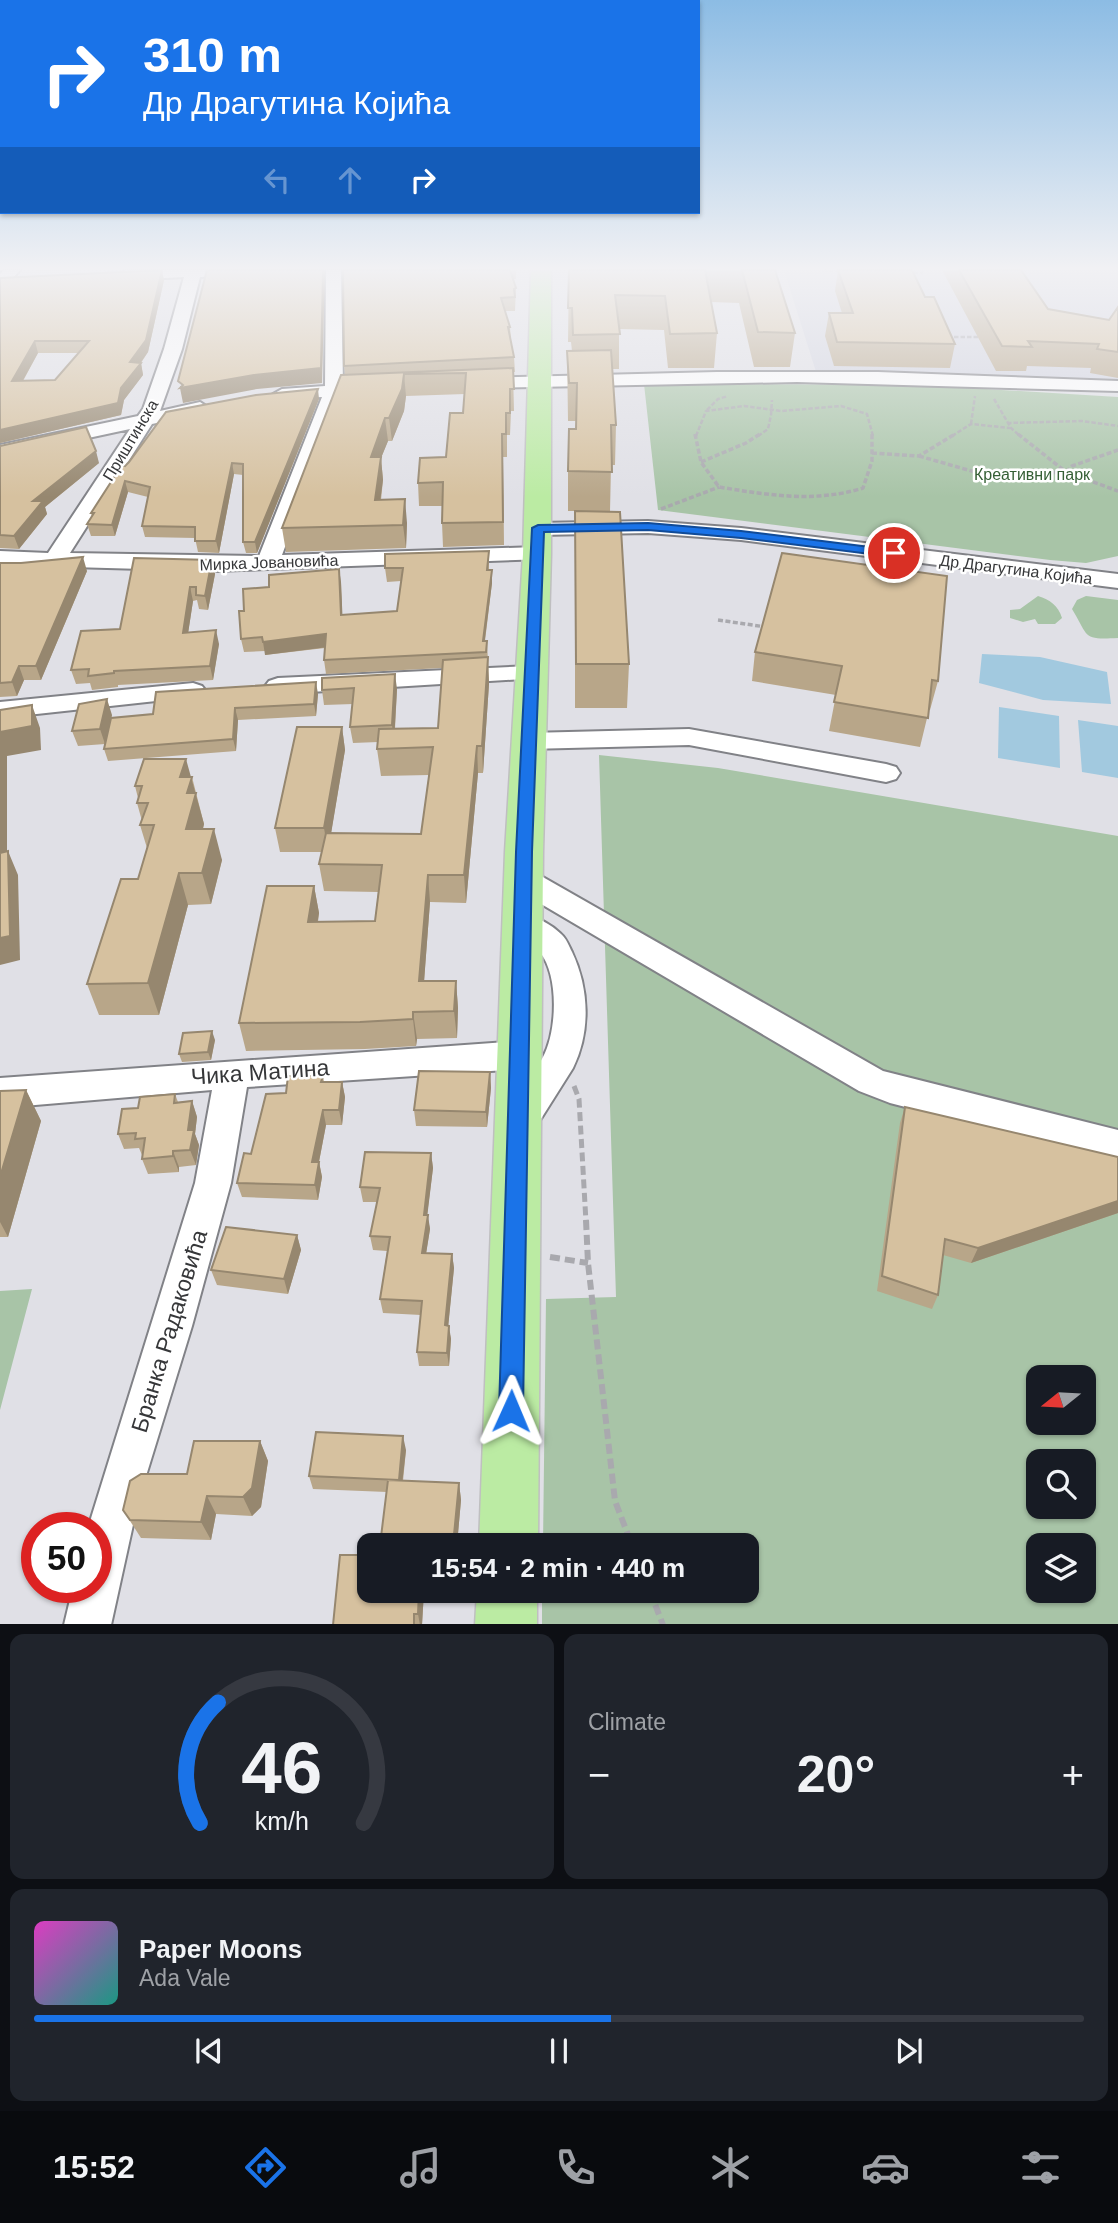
<!DOCTYPE html>
<html lang="en">
<head>
<meta charset="utf-8">
<style>
	body { margin:0; font-family:Helvetica,sans-serif; background:#20242c; color:#f1f3f6; height:100vh; display:flex; flex-direction:column; font-size:26px; white-space:nowrap }
	* { box-sizing:border-box; margin:0 }
	p { font-size:23px; color:#9ea1a6 }
	.icon { flex:none; width:38px; height:38px; fill:none; stroke:currentColor; stroke-width:2; stroke-linecap:round; stroke-linejoin:round }
	.map { position:relative; height:1624px; overflow:hidden }
	.side { display:flex; flex-direction:column; gap:10px; padding:10px; background:#0d0f14; flex:1 }
	.side>* { flex:none }
	.top-card { position:absolute; left:0px; top:0px; width:700px; height:214px; box-shadow:0 2px 5px #0004; background:#1a73e8; color:#fff; overflow:hidden }
	.needle { width:46px; rotate:252deg }
	.controls { position:absolute; left:1026px; top:1365px; display:grid; gap:14px }
	.controls a { display:grid; place-items:center; width:70px; height:70px; border-radius:14px; background:#171b24; box-shadow:0 2px 5px #0004; font-size:35px }
	.speed { position:absolute; left:21px; top:1512px; display:flex; gap:14px; font-size:35px; font-weight:700; text-align:center }
	.speed>* { display:grid; place-content:center; width:91px; height:91px; border-radius:50%; background:#171b24; box-shadow:0 2px 5px #0004; line-height:1 }
	.speed .limit { border:10px solid #d22; background:#fff; color:#111 }
	.pin { position:absolute; display:grid; place-items:center; width:60px; height:60px; color:#fff; margin:-30px; border:4px solid #fff; border-radius:50%; box-shadow:0 2px 7px #0007 }
	.me { position:absolute; width:77px; margin:-38px; rotate:1deg; stroke-linejoin:round; filter:drop-shadow(0 0 5px #0008) }
	.turn { display:flex; align-items:center; gap:24px; height:147px; padding:0 28px; font-size:32px }
	.turn .icon { width:91px; height:91px; stroke-width:2.5 }
	.turn b { display:block; font-size:49px; line-height:60px }
	.lanes { display:flex; align-items:center; height:66px; padding:0 28px; background:#0003; justify-content:center; gap:35px; direction:ltr }
	.lanes .off { opacity:.35 }
	.big { font-size:52px; font-weight:600; line-height:1.1 }
	.side .tile { flex:1; display:flex; flex-direction:column; justify-content:center; gap:10px; min-width:0; padding:0 24px; border-radius:14px; background:#20242c }
	.side .dial { align-items:center; gap:0 }
	.dial svg { height:182px; overflow:visible; fill:none; stroke:#363941; stroke-width:7; stroke-linecap:round; text-anchor:middle }
	.dial text { fill:#f1f3f6; stroke:none }
	.song { display:flex; align-items:center; gap:21px }
	.cover { width:84px; height:84px; border-radius:10px; background:linear-gradient(135deg,hsl(310 70% 55%),hsl(170 70% 35%)) }
	.played { height:7px; border-radius:4px; background:linear-gradient(90deg,#1a73e8 55%,#363941 55%) }
	.keys { display:flex; justify-content:space-around; direction:ltr }
	.heat { display:flex; justify-content:space-between; align-items:center; font-size:38px; direction:ltr }
	.side .tiles { flex:1; display:grid; gap:10px; grid-template-columns:1fr 1fr }
	.tile:last-child { grid-column:span 2 }
	.trip { position:absolute; left:357px; top:1533px; width:402px; height:70px; border-radius:14px; background:#171b24; box-shadow:0 2px 5px #0004; font-weight:600; line-height:70px; text-align:center }
	.dock { display:flex; height:112px; justify-content:space-around; align-items:center; background:#090b0e; color:#9ea1a6 }
	.dock .icon { width:49px; height:49px }
	.dock .on { color:#1a73e8 }
	.dock b { font-size:32px; color:#f1f3f6 }
	.map>svg:first-child { display:block }
	.built { fill:#d2d4e0 }
	.green { fill:#a8c4a7; fill-rule:evenodd }
	.water { fill:#a2c9df }
	.lines { fill:none; stroke-linecap:round; stroke-linejoin:round }
	.minor-casing { stroke:#818287; stroke-width:4 }
	.major-casing { stroke:#bfbfc0; stroke-width:3 }
	.path-far3 { stroke:#a9a9ae; stroke-width:2.5; stroke-dasharray:4.5 2; stroke-linecap:butt }
	.path-far2 { stroke:#a9a9ae; stroke-width:3.5; stroke-dasharray:5 2.5; stroke-linecap:butt }
	.path-far1 { stroke:#a9a9ae; stroke-width:5; stroke-dasharray:9 4.5; stroke-linecap:butt }
	.path { stroke:#a9a9ae; stroke-width:6; stroke-dasharray:10 5; stroke-linecap:butt }
	.minor { fill:#fff; fill-rule:evenodd }
	.major { fill:#bbeba3; fill-rule:evenodd }
	.path-bridge { stroke:#a9a9ae; stroke-width:2.5; stroke-dasharray:4.5 2; stroke-linecap:butt }
	.wall { fill:#b8a689; fill-rule:evenodd }
	.shaded-wall { fill:#96876f }
	.building { fill:#d6c19f; stroke:#96876f; stroke-width:2; fill-rule:evenodd }
	.route { fill:#1a73e8; stroke:#114b97; stroke-width:2 }
	.labels { text-anchor:middle; stroke-width:5; stroke-linejoin:round; paint-order:stroke }
	.far-street-label { font-size:16px; fill:#363739; stroke:#fff }
	.far-park-label { font-size:16px; fill:#355f35; stroke:#fff }
	.near-street-label { font-size:23px; fill:#363739; stroke:#fff }
</style>
</head>
<body>
<div class="map">
<svg width="1118" height="1625" viewBox="0 0 1118 1625">
	<rect width="100%" height="100%" fill="#e0e0e6"/>
	<path class="built" d="M784,270H1118V382L967,375H817Z"/>
	<path class="green" d="M644,384L976,385L985,389L1118,397V556L1086,563L1050,560L658,510Z
		M1038,596C1050,600 1058,605 1062,618L1055,624H1038L1035,619L1023,622L1010,618V610L1020,609Z
		M1086,596L1118,600V638C1082,640 1089,637 1072,609L1077,600Z
		M599,755L718,768L1118,836V1624L542,1625V1591H747V1545H543L546,1299L616,1297ZM1038,1377H1083V1423H1038ZM1038,1461H1083V1507H1038ZM1038,1545H1083V1591H1038Z
		M32,1289L0,1410V1291Z"/>
	<path class="water" d="M982,654L1040,657L1107,672L1111,704L1043,700L979,683Z
		M999,707L1059,716L1060,768L998,758Z
		M1078,720L1118,726V778L1082,772Z"/>
	<g class="lines">
		<g class="minor-casing">
			<path id="minor" d="M4,270H20L6,286L0,288V274Z
				M144,270H266L258,275L200,277L182,349L160,411L200,402L209,408L207,412L152,424L70,553L259,556L322,397L282,399L273,394L282,389L325,386L326,270H341L343,385L374,383L383,388L374,393L341,396L282,555L537,547L545,549L548,554L545,559L214,571L0,565V551L48,553L130,429L0,457V445L138,416L143,409L164,349L184,277L126,280L118,275L126,270Z
				M717,372H878L1118,381V391L797,382L477,388L468,383L477,378Z
				M648,521L741,528L1118,574V588L741,540L648,533L538,535L530,534L527,529L530,524L538,523Z
				M531,666L540,668L543,673L540,678L278,694L269,691L265,686L269,681L278,678Z
				M193,683L202,686L206,691L202,696L0,718V702Z
				M689,729L886,764L896,767L900,773L896,779L886,782L689,745L528,749L519,747L515,741L519,735L528,733Z
				M524,869L534,872L883,1071L1118,1130V1162L890,1103L859,1091L514,888L509,880L514,872Z
				M523,913C536,917 551,924 561,934C566,938 569,946 572,952C589,988 591,1031 573,1068L532,1133L520,1137L508,1133L502,1122C514,1099 531,1080 543,1057C557,1031 559,976 540,952C532,940 515,938 508,924L512,916Z
				M520,1041L532,1045L537,1055L532,1065L520,1069L247,1087L231,1183L192,1326L138,1502L111,1625H64L73,1587H96V1528H88L195,1183L212,1090L0,1108V1078Z"/>
		</g>
		<g class="major-casing">
			<path id="major" d="M531,270H551V554L543,852L538,1545H479L505,852L523,554Z
				M477,1591H537V1625H475Z"/>
		</g>
		<path class="path-far3" d="M822,270L842,271
			M907,273H923
			M954,337H978
			M994,399L1011,428L1020,436
			M707,410L718,399L728,396
			M1007,423L1082,421L1118,426
			M971,424L975,396
			M696,436L706,411L744,406L781,411L841,406L867,414L873,436
			M758,436L768,429L771,415
			M952,436L971,424L1010,428"/>
		<path class="path-far2" d="M695,434L701,462L719,487C768,495 815,503 863,488L872,461V434
			M1018,434L1066,472L1118,491
			M872,453L919,456L955,434
			M919,456L989,476L1066,472L1072,466L1118,450
			M701,462L746,443L760,434
			M661,509L719,487
			M718,620L766,627"/>
		<path class="path-far1" d="M574,1086L579,1099L586,1222"/>
		<path class="path" d="M586,1220L588,1263L615,1501L632,1545
			M550,1257L588,1263
			M650,1591L663,1625"/>
		<use href="#minor" class="minor"/>
		<use href="#major" class="major"/>
		<path class="path-bridge" d="M771,415L772,400"/>
	</g>
	<path class="wall" d="M36,270H86L36,271Z
		M343,270H516V279H513L516,288L515,311H505L510,327L511,341L514,357L515,372H513L514,411H511L510,435H507V457H503L504,545L443,547L442,523V506H419L418,483L446,457L463,413L465,394L406,396L404,411L392,441H388L381,458L383,480L381,500L407,523L406,548L286,552L282,528L345,375L344,366Z
		M569,270H775L795,333L790,367H754L739,303L711,302L717,333L714,368H668L664,330L619,329V369H612L616,425L615,465H611L610,512L629,664L627,708H575V511H568V471L576,429V421H568L567,351H572L571,342H568Z
		M838,270L925,297L955,344L950,368L834,366L825,336L829,313H842L835,291Z
		M942,270H1021L1048,309L1109,320L1118,307V378L1090,373L1091,368L1027,366L1026,371H996Z
		M0,278L164,280L148,352L141,363L143,375L124,400L121,415L0,443ZM38,353H79L55,380L23,381Z
		M319,399L257,553H246L243,542V475L234,474L219,553L198,552L195,538L145,537L142,526L148,497L128,492L115,536H91L87,524L92,517L91,513L125,466Z
		M0,446L99,463L45,507L47,514L19,549L0,548Z
		M489,551V570H492V583L485,641H487L489,684L483,773H478L466,903L430,902L424,981H456L458,1008L457,1038L417,1039L416,1046L365,1049L246,1051L239,1023L314,886L319,913L318,922L375,921L378,892L324,891L319,864L322,852H280L275,828L342,727L345,750L331,833L421,834L429,775L381,776L377,749L378,742L353,743L350,727L353,704L324,705L322,690V678L397,689L395,729L438,728L442,668L326,674L324,660L325,648L265,655V651L244,652L241,639L244,611L341,582L342,615L397,611L401,581L387,582L385,568Z
		M212,560L215,574L208,610L199,609L197,600L193,601L188,633L219,644L213,680L118,685V687L92,690L90,683L76,684L71,670L120,629Z
		M0,563L87,571L41,680H24L17,696L0,697Z
		M755,652L938,681L930,710H929L920,747L829,731L836,695L752,681Z
		M318,694L316,716L238,720L236,751L108,761L104,749L105,744L78,746L72,731L112,715L111,718L153,714Z
		M192,777L204,824L203,829L222,860L211,904L188,905L159,1015H99L87,984L138,879L147,848L140,825L142,821L137,803L138,798L135,786Z
		M215,1040L211,1060L182,1062L179,1054Z
		M490,1072L491,1088L487,1127L416,1126L414,1110Z
		M323,1076L324,1082H342L345,1097L342,1125H326L319,1162L322,1177L318,1200L242,1197L237,1183L251,1154L286,1093Z
		M26,1090L41,1121L8,1237H0V1091Z
		M175,1094L178,1102L192,1101L197,1117L195,1134L199,1145L196,1165L179,1167V1172L148,1174L142,1159V1155L139,1148L124,1149L118,1134L138,1108Z
		M905,1107L1118,1157V1213L971,1263L943,1255L938,1295L932,1309L877,1291L900,1123Z
		M431,1153L433,1168L427,1215L430,1229L426,1253L452,1254L454,1268L448,1326L451,1339L449,1366H419L417,1352L421,1315L383,1313L380,1299L387,1251L373,1250L370,1236L377,1202H363L360,1187Z
		M297,1235L301,1250L288,1294L217,1285L211,1270Z
		M260,1441L268,1461L261,1507L252,1516L216,1514L211,1540L141,1538L123,1510L187,1474Z
		M406,1450L403,1481L459,1483L461,1500L457,1545H380L387,1492L313,1489L309,1476Z
		M369,1591H424L422,1625H333Z"/>
	<path class="shaded-wall" d="M162,270L164,280L148,352L139,365L141,363L143,375L124,400L121,415L0,443V430L121,388Z
		M323,270H325L322,383L257,389L183,403L180,388L254,375Z
		M35,341L38,353L16,393L12,381Z
		M404,374L406,396L404,411L392,441L389,418Z
		M318,389L319,399L257,553L255,542Z
		M385,418L388,441L381,458L383,480L377,524L371,457Z
		M96,451L99,463L45,507L47,514L19,549L14,536L33,501Z
		M232,463L234,474L219,553L216,541Z
		M125,481L128,492L115,536L112,525Z
		M405,499L407,523L406,548L403,525Z
		M83,557L87,571L41,680L36,666Z
		M212,560L215,574L208,610L205,596Z
		M339,569L341,582L343,628L341,615Z
		M492,570V583L483,654V641Z
		M190,587L193,601L186,647L183,633Z
		M216,630L219,644L213,680L210,666Z
		M326,634L328,647L265,655L263,642Z
		M488,657L489,684L483,773L482,746Z
		M19,666L24,680L17,696L12,682Z
		M395,674L397,689L394,741L392,725Z
		M316,682L318,694L316,716L314,704Z
		M107,699L112,715L105,744L100,729Z
		M32,705L40,728L41,750L7,756V878L0,862V732Z
		M235,708L238,720L236,751L233,739Z
		M342,727L345,750L328,852L324,828Z
		M477,746L478,773L466,903L464,875Z
		M186,759L204,824L195,860L186,829L180,777Z
		M214,829L222,860L211,904L202,873Z
		M8,851L18,875L20,960L0,965V938Z
		M179,873L188,905L159,1015L148,983Z
		M428,875L430,902L422,1009L419,981Z
		M314,886L319,913L313,949L308,922Z
		M456,981L458,1008L457,1038L454,1011Z
		M413,1012L417,1039L416,1046L413,1019Z
		M212,1031L215,1040L211,1060L208,1052Z
		M490,1072L491,1088L487,1127L486,1112Z
		M342,1082L345,1097L342,1125L339,1110Z
		M26,1090L41,1121L8,1237L0,1222V1177Z
		M192,1101L197,1117L195,1134L199,1145L196,1165L190,1150L188,1130Z
		M323,1110L326,1125L316,1177L312,1162Z
		M173,1151L179,1167V1172L173,1156Z
		M431,1153L433,1168L427,1218L428,1215L430,1229L424,1267L422,1253L424,1215Z
		M319,1162L322,1177L318,1200L315,1185Z
		M1118,1201V1213L971,1263L978,1248Z
		M297,1235L301,1250L288,1294L284,1279Z
		M452,1254L454,1268L447,1339L445,1325Z
		M449,1326L451,1339L449,1366L447,1353Z
		M403,1436L406,1450L401,1493L399,1480Z
		M260,1441L268,1461L261,1507L252,1516L243,1497Z
		M459,1483L461,1500L457,1545H453Z
		M207,1496L216,1514L211,1540L201,1522Z
		M419,1591H424L422,1625H420L418,1614Z"/>
	<path class="building" d="M162,270L146,340L130,362L141,363L121,388L118,403L0,430V278ZM35,341H89L55,380L12,381Z
		M207,270H323L321,368L254,375L180,388L183,385L178,381Z
		M343,270H510L516,288L514,289L515,297L501,298L510,327H508L514,357L344,366Z
		M569,270H705L717,333L670,334L665,296L615,295L620,334L573,335L572,308H568Z
		M742,270H775L795,333L758,332Z
		M838,270H912L925,297H934L955,344L837,342L829,313H853Z
		M959,270H1021L1048,309L1109,320L1118,307V352L1097,349L1099,344L1028,341L1032,347L1002,346Z
		M611,350L616,425H611L612,472L568,471L569,429H576L577,383H569L567,351Z
		M513,368L514,389H510V413H506V434H502L503,522L442,523L443,482L418,483L420,458L446,457L450,413H463L466,373L404,374L402,389L389,418H385L371,457H381L375,500L405,499L403,525L282,528L341,375Z
		M318,389L255,542H243V464L232,463L216,541H195V527L142,526L150,487L125,481L112,525L87,524L94,513H91L122,465L125,466L129,462L166,412L256,395Z
		M86,427L96,451L33,501H43L14,536L0,535V446Z
		M575,511L620,512L629,664H576Z
		M489,551L487,570H492L483,641H487L486,652L324,660L326,634L263,642L262,637L241,639L239,611H244L243,589L269,587V575L339,569L341,615L397,611L403,568H385V554Z
		M782,553L947,576L938,681L932,680L928,718L834,702L842,666L755,652Z
		M83,557L36,666H19L12,682L0,683V563H21Z
		M134,558L212,560L205,596L196,595V587H190L183,633L216,630L210,666L114,671V673L88,676L89,669L71,670L81,631L120,629Z
		M488,657L482,746H477L464,875H428L419,981H456L454,1011L413,1012V1019L360,1022L239,1023L267,886H314L308,922L375,921L382,865L319,864L326,833L421,834L433,747L377,749L379,729L438,728L443,660Z
		M395,674L392,725L350,727L354,688L322,690V678Z
		M316,682L314,704L235,708L233,739L104,749L111,718L153,714L156,692Z
		M107,699L100,729L72,731L79,704Z
		M32,705V726L0,732V710Z
		M297,727H342L324,828H275Z
		M144,759H186L180,777H192L187,793H196L186,829H214L202,873H179L148,983L87,984L121,879H138L154,825H140L148,803H137L142,786H135Z
		M8,851L10,936L0,938V853Z
		M212,1031L208,1052L179,1054L183,1033Z
		M419,1071L490,1072L486,1112L414,1110Z
		M288,1076H323L321,1082H342L339,1110H323L312,1162H319L315,1185L237,1183L244,1153L251,1154L266,1094L286,1093Z
		M26,1090L0,1177V1091Z
		M175,1094L174,1103L192,1101L188,1130H194L190,1150L173,1151V1156L142,1159L145,1138L135,1139L136,1133L118,1134L122,1109L138,1108L140,1097Z
		M905,1107L1118,1157V1201L978,1248L945,1239L938,1295L882,1276Z
		M365,1152L431,1153L424,1215H428L422,1253L452,1254L445,1325L449,1326L447,1353L417,1352L422,1301L380,1299L390,1237L370,1236L380,1188L360,1187Z
		M226,1227L297,1235L284,1279L211,1270Z
		M316,1432L403,1436L399,1480L309,1476Z
		M194,1441H260L252,1488L243,1497L207,1496L201,1522L130,1520L123,1510L130,1481L141,1474H187Z
		M388,1480L459,1483L453,1545L422,1543V1545H380Z
		M340,1555H369V1591H419L418,1614H414V1625H333Z"/>
	<linearGradient id="sky" x2="0" y2="1"><stop stop-color="#8cbce4"/><stop offset="0.54" stop-color="#f1f1f4"/><stop offset="1" stop-color="#f1f1f4" stop-opacity="0"/></linearGradient>
	<rect width="1118" height="497" fill="url(#sky)"/>
	<path class="route" d="M648,523L741,531L894,550L900,553L894,557L741,538L648,530L544,532L532,852L523,1411L520,1420L511,1423L503,1420L499,1411L516,852L532,528L538,525Z"/>
	<g class="labels">
		<g class="far-street-label">
			<text transform="translate(130 440) rotate(-59)" y="6">Приштинска</text>
			<text transform="translate(269 562) rotate(-2)" y="6">Мирка Јовановића</text>
			<text transform="translate(1016 569) rotate(7)" y="6">Др Драгутина Којића</text>
		</g>
		<g class="far-park-label">
			<text x="1032" y="480">Креативни парк</text>
		</g>
		<g class="near-street-label">
			<text transform="translate(260 1072) rotate(-4)" y="8">Чика Матина</text>
			<text transform="translate(169 1331) rotate(-73)" y="8">Бранка Радаковића</text>
		</g>
	</g>
</svg>
<div class="controls">
<a><svg class="needle" viewBox="-14 -14 28 28"><path d="M0-13l5 13h-10z" fill="#e53935"/><path d="M0 13l5-13h-10z" fill="#9ea1a6"/></svg></a>
<a><svg class="icon" aria-label="search" viewBox="0 0 24 24"><circle cx="10" cy="10" r="6"/><path d="M15 15l6 6"/></svg></a>
<a><svg class="icon" aria-label="layers" viewBox="0 0 24 24"><path d="M12 4l9 5-9 5-9-5zM3 14l9 5 9-5"/></svg></a>
</div>
<div class="speed"><div class="limit">50</div></div>
<div class="pin" style="left:894px;top:553px;background:#d93025"><svg class="icon" aria-label="arrive" viewBox="0 0 24 24"><path d="M6 21V4h12l-3 4 3 4H6"/></svg></div>
<svg class="me" style="left:511px;top:1411px" viewBox="-20 -20 40 40"><path d="M0-17L14 15 0 8-14 15z" fill="#1a73e8" stroke="#fff" stroke-width="4"/></svg>
<div class="trip">15:54 · 2 min · 440 m</div>
<div class="top-card">
<div class="turn"><svg class="icon" aria-label="right" viewBox="0 0 24 24"><path d="M7 20v-9h11M14 6l5 5-5 5"/></svg><div><b>310 m</b>Др Драгутина Којића</div></div>
<div class="lanes"><svg class="icon off" aria-label="left" viewBox="0 0 24 24"><path d="M17 20v-9H6M10 6l-5 5 5 5"/></svg><svg class="icon off" aria-label="ahead" viewBox="0 0 24 24"><path d="M12 20V5M6 11l6-6 6 6"/></svg><svg class="icon" aria-label="right" viewBox="0 0 24 24"><path d="M7 20v-9h11M14 6l5 5-5 5"/></svg></div>
</div>
</div>
<section class="side">
<div class="tiles">
<div class="tile dial"><svg viewBox="0 0 100 80">
<path d="M14 69A42 42 0 1 1 86 69"/>
<path d="M14 69A42 42 0 0 1 22 16" stroke="#1a73e8"/>
<text x="50" y="56" font-size="32" font-weight="700">46</text>
<text x="50" y="72" font-size="11">km/h</text>
</svg></div>
<div class="tile"><p>Climate</p>
<div class="heat"><a>−</a><b class="big">20°</b><a>+</a></div>
</div>
<div class="tile">
<div class="song"><i class="cover"></i><div><b>Paper Moons</b><p>Ada Vale</p></div></div>
<div class="played"></div>
<div class="keys"><svg class="icon" aria-label="previous" viewBox="0 0 24 24"><path d="M18 5L8 12l10 7zM5 5v14"/></svg><svg class="icon" aria-label="pause" viewBox="0 0 24 24"><path d="M8 5v14M16 5v14"/></svg><svg class="icon" aria-label="next" viewBox="0 0 24 24"><path d="M6 5l10 7-10 7zM19 5v14"/></svg></div>
</div>
</div>
</section>
<nav class="dock">
<b>15:52</b>
<svg class="icon on" aria-label="directions" viewBox="0 0 24 24"><path d="M12 3l9 9-9 9-9-9zM9 14v-3h6M13 9l2 2-2 2"/></svg>
<svg class="icon" aria-label="music" viewBox="0 0 24 24"><path d="M9 18V5l10-2v13"/><circle cx="6" cy="18" r="3"/><circle cx="16" cy="16" r="3"/></svg>
<svg class="icon" aria-label="phone" viewBox="0 0 24 24"><path d="M5 4h4l2 5-3 2q2 4 5 5l2-3 5 2v4C11 20 4 13 5 4z"/></svg>
<svg class="icon" aria-label="climate" viewBox="0 0 24 24"><path d="M12 3v18M4 7l16 10M4 17L20 7"/></svg>
<svg class="icon" aria-label="car" viewBox="0 0 24 24"><path d="M5 17H2v-5l4-1 3-4h7l3 4 3 1v5h-3M9 17h6M6 11h13"/><circle cx="7" cy="17" r="2"/><circle cx="17" cy="17" r="2"/></svg>
<svg class="icon" aria-label="filters" viewBox="0 0 24 24"><path d="M4 7h16M4 17h16"/><circle cx="9" cy="7" r="2"/><circle cx="15" cy="17" r="2"/></svg>
</nav>
</body>
</html>
